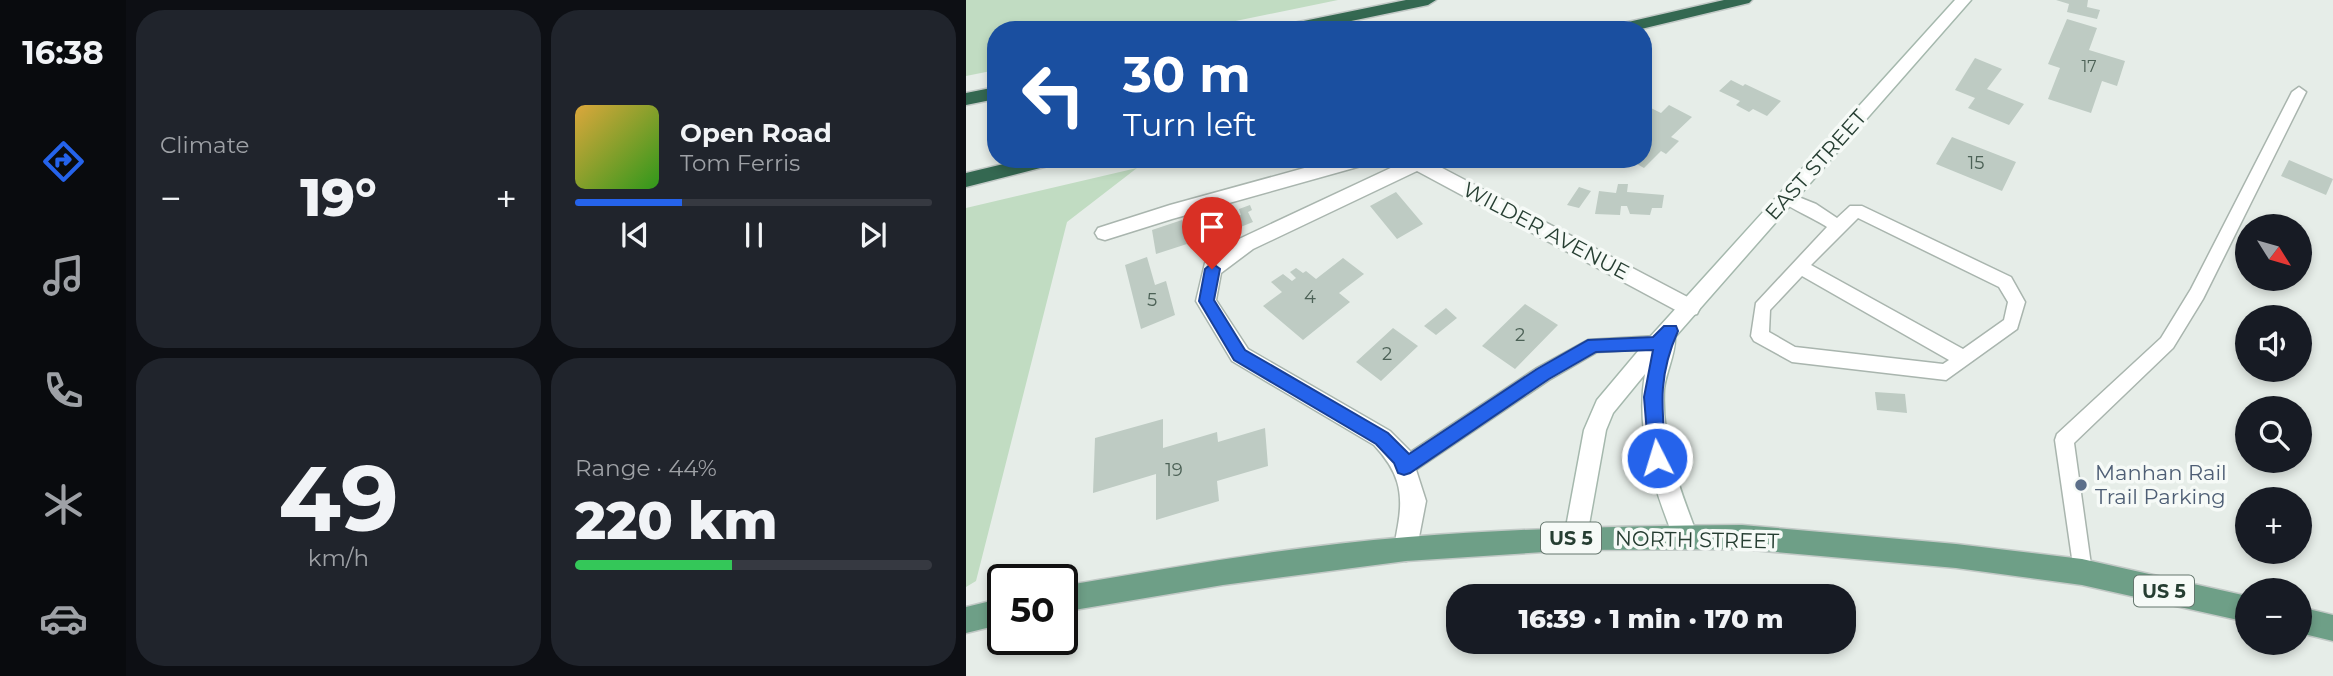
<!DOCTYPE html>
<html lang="en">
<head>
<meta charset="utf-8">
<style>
	body { margin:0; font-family:Montserrat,sans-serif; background:#20242c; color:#f1f3f6; height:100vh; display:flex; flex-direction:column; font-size:26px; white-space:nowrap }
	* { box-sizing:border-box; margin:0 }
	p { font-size:23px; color:#9ea1a6 }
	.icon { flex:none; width:38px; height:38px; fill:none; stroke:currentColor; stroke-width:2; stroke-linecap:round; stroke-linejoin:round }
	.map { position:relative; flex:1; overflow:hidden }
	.side { display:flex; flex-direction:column; gap:10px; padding:10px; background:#0d0f14; width:840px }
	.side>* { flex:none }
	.hud { position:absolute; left:21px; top:21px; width:665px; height:147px; border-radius:28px; box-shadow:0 4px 10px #0003; background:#1a4fa0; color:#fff; overflow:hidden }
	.needle { width:46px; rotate:127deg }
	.fabs { position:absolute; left:1269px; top:214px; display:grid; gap:14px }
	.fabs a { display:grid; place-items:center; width:77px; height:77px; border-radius:50%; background:#171b24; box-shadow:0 4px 10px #0003; font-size:35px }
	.speed { position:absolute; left:21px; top:564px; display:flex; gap:14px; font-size:35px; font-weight:700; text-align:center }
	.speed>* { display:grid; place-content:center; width:91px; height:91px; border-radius:50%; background:#171b24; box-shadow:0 4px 10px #0003; line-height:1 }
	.speed .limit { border:4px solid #111; border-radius:10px; background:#fff; color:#111 }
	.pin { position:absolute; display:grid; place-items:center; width:60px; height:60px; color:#fff; margin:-72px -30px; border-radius:50% 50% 50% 0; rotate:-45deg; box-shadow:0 0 7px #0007 }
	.pin .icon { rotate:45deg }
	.me { position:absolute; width:77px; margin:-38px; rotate:355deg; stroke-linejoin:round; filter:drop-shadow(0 0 5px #0008) }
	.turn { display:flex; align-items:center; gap:24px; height:147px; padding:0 21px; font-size:32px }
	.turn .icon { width:91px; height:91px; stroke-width:2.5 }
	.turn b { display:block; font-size:49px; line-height:60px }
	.big { font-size:52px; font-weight:800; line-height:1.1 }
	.side .card { flex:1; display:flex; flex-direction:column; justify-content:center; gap:10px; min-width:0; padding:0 24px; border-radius:28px; background:#20242c }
	.side .dial { align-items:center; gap:0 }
	.dial b { font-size:91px; line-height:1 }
	.song { display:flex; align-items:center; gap:21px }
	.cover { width:84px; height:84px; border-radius:10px; background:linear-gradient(135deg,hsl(40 70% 55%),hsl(110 70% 35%)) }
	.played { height:7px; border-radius:4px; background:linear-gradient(90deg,#2563eb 30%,#363941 30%) }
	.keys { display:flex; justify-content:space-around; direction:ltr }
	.heat { display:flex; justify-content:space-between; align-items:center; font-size:38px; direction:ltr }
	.charge { height:10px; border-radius:5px; background:linear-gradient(90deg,#34c759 44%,#363941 0) }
	.side .tiles { flex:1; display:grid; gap:10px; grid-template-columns:repeat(2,1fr) }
	.trip { position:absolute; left:480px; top:584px; width:410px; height:70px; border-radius:28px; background:#171b24; box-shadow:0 4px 10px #0003; font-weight:800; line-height:70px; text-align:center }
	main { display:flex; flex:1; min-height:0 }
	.tab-bar { display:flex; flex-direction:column; width:126px; justify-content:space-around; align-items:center; background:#090b0e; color:#9ea1a6 }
	.tab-bar .icon { width:49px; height:49px }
	.tab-bar .active { color:#2563eb }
	.tab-bar b { font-size:32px; color:#f1f3f6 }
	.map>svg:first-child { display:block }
	.green { fill:#c1dcc2 }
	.building { fill:#becbc3 }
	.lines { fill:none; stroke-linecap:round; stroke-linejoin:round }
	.service-casing { stroke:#a9b5ae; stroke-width:3 }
	.minor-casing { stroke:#a9b5ae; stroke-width:3 }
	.secondary-casing { stroke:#a5b8ad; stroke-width:3 }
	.primary-casing { stroke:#c2c9c6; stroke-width:3 }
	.motorway-casing { stroke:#c2c9c6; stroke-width:3 }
	.service { fill:#fff; fill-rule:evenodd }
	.minor { fill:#fff; fill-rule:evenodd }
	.secondary { fill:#fff; fill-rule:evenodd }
	.primary { fill:#6e9f87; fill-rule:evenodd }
	.motorway { fill:#346851; fill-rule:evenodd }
	.route { fill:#2563eb; stroke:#184099; stroke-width:2 }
	.service-dot { fill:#5c6f8a; stroke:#f6faf7; stroke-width:2.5 }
	.labels { text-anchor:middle; stroke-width:7; stroke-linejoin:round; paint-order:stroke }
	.far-number-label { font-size:16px; fill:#4c6156 }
	.number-label { font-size:18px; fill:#4c6156 }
	.shield { fill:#f6faf7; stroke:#64766d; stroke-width:2 }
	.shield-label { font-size:19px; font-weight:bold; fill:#263e32 }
	.street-label { font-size:21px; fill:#263e32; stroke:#f6faf7 }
	.service-label { font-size:21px; fill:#4e5e75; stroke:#f6faf7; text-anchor:start }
</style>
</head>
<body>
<main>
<nav class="tab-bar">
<b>16:38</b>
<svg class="icon active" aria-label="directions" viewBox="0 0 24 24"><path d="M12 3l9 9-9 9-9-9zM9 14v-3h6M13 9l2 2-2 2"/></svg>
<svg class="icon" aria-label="music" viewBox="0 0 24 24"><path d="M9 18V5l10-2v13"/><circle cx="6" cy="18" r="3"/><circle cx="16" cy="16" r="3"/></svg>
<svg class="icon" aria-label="phone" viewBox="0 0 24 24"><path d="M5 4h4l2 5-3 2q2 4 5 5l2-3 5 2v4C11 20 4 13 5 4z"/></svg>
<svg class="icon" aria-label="climate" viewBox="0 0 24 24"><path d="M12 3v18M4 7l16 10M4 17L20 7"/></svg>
<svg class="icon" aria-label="car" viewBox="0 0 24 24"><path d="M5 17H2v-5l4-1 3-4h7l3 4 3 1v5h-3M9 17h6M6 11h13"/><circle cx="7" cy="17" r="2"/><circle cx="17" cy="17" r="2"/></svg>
</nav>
<section class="side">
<div class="tiles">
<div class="card"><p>Climate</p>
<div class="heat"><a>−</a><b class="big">19°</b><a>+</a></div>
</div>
<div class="card">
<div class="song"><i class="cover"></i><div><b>Open Road</b><p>Tom Ferris</p></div></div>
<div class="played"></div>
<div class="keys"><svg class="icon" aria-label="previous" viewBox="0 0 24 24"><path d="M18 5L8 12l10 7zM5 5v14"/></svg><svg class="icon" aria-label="pause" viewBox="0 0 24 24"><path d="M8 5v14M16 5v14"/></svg><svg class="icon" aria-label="next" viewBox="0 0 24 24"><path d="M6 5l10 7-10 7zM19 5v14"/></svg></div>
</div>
<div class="card dial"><b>49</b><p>km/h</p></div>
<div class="card"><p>Range · 44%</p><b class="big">220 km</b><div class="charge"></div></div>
</div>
</section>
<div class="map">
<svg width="1367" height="676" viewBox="0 0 1367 676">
	<rect width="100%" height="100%" fill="#e6ede8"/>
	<path class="green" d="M0,0H372L226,30H30V70L0,76Z
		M171,168L101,222L10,581L0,587V208Z"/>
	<path class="building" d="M1090,0H1122L1121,7L1134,10L1131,19L1101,12L1103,4Z
		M1101,19L1131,28L1123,50L1159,61L1151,86L1136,81L1125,113L1082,99L1094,68L1082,64Z
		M1009,58L1036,69L1021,89L1058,104L1043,125L1002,108L1009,98L989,90Z
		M765,80L777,86L779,84L815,101L801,116L787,109L783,112L770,105L774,101L753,91Z
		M703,105L726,117L705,137L713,141L700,154L695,151L678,168L662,159H677V110L681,106L695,113Z
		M986,137L1050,162L1036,191L970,164Z
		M1323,160L1367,179L1360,195L1315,176Z
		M652,184H662L661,192L698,195L696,208H686L684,215L664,214L661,206H655L654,215L629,214L633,191L650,193Z
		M613,187L625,191L613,208L601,205Z
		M430,192L457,224L431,239L404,206Z
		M284,205L286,210L282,212L287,222L262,232L257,221L275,215L273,209Z
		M216,220L221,244L190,254L186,230Z
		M181,257L189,285L200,281L209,315L175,329L159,265Z
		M377,258L398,274L373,293L384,302L337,340L297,306L316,292L305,282L317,274L326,281L330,278L324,272L330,268L337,273L340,271L350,279Z
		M559,304L592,325L549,369L516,346Z
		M480,308L491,318L470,335L458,326Z
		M427,328L452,346L415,381L390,362Z
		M909,392L939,394L941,413L911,410Z
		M197,419V448L251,432L252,442L299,428L302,466L251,481L253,501L190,520V474L127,493L129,438Z"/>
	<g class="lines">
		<g class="service-casing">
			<path id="service" d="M1333,87L1340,92L1237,299L1207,348L1108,443L1126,572L1123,579L1116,582L1109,579L1089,440L1091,434L1195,338L1225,289L1326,92Z
				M820,192L850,204L871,218L884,206H896L1045,277L1059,302L1051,329L980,380L826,362L788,341L785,336L790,303L861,227C851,220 817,205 812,198ZM892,218L1033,287L1042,302L1038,320L997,349L845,265ZM836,276L983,360L977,364L829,347L803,332L804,310Z
				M691,336L697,338L700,343L697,348L631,352L583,380L445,473L438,476L431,473L428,467L431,461L571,368L622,340Z"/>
		</g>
		<g class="minor-casing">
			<path id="minor" d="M371,159H405L402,164L206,219L139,240L132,238L129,233L132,228L204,205Z
				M428,159H459L731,302L734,308L731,314L724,316L717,314L451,171L287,249L255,273L250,300L282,349L424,431L444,451L460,501L449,558L440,561L431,558C427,547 430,537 432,525C438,491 432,471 408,445L266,361L230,301L239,263L273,239L431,165Z"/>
		</g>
		<g class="secondary-casing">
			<path id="secondary" d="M989,0H1005L709,337C710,353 700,372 698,389C695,441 714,490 732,537L729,546L720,549L711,546C689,492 669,433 679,374L647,413L640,430L619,547L610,550L601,547L598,538L618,430L631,400L684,337Z"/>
		</g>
		<g class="primary-casing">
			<path id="primary" d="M776,525L990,544L1116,559L1281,596V622L1116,585L990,568L776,549L610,550L440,561L257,585L96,612V586C211,567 326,546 442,537C554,528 664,526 776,525Z
				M37,598V624L0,633V607Z
				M1334,607L1367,615V641L1334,633Z"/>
		</g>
		<g class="motorway-casing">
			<path id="motorway" d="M440,0H470L462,5L342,30H310L318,25Z
				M758,0H786L783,3L671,30H641L649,25Z
				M30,87V99L0,105V93Z
				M58,159H95L86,165L0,187V173Z"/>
		</g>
		<use href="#service" class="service"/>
		<use href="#minor" class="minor"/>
		<use href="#secondary" class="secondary"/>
		<use href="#primary" class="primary"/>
		<use href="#motorway" class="motorway"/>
	</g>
	<path class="route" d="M246,263L254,269L248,300L279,350L422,433L443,454L571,369L622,340L687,337L698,326H710L712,331C691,378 696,408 700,458L698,464L691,466L685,464L683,458L678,397L687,350L630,352L583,379L444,473L438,475L432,473L428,463L410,444L268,360L233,301L239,269Z"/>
	<circle class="service-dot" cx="1115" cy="485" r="7"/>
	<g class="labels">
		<g class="far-number-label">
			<text x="1123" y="72">17</text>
		</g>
		<g class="number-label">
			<text x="1010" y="169">15</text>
			<text x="344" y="303">4</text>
			<text x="186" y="306">5</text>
			<text x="554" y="341">2</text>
			<text x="421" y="360">2</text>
			<text x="208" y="476">19</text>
		</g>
		<g class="shield">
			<rect x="575" y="522.5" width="60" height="31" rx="5"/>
			<rect x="1168" y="575.5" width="60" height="31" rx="5"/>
		</g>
		<g class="shield-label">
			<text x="605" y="545">US 5</text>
			<text x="1198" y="598">US 5</text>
		</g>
		<g class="street-label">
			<text transform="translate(850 165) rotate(-48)" y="7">EAST STREET</text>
			<text transform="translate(580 231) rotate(28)" y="7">WILDER AVENUE</text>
			<text transform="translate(731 540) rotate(1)" y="7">NORTH STREET</text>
		</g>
		<g class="service-label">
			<text x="1129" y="480">Manhan Rail<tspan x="1129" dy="24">Trail Parking</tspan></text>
		</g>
	</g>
</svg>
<div class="fabs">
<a><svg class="needle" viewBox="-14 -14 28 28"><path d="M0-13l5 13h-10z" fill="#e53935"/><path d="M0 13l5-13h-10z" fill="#9ea1a6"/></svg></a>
<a><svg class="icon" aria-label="sound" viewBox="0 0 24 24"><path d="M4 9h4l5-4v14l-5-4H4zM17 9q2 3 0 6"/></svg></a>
<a><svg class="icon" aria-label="search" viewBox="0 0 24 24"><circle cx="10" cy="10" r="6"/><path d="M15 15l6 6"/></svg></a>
<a>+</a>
<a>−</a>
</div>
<div class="speed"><div class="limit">50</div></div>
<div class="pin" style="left:246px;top:269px;background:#d93025"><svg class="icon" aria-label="arrive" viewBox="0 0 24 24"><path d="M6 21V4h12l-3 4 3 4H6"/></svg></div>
<svg class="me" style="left:691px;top:458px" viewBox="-20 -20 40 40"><circle r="17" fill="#2563eb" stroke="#fff" stroke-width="3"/><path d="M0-11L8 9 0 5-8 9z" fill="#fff"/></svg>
<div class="trip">16:39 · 1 min · 170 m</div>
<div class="hud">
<div class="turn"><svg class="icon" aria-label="left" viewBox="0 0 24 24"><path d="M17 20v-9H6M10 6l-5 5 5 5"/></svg><div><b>30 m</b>Turn left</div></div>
</div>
</div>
</main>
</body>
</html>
